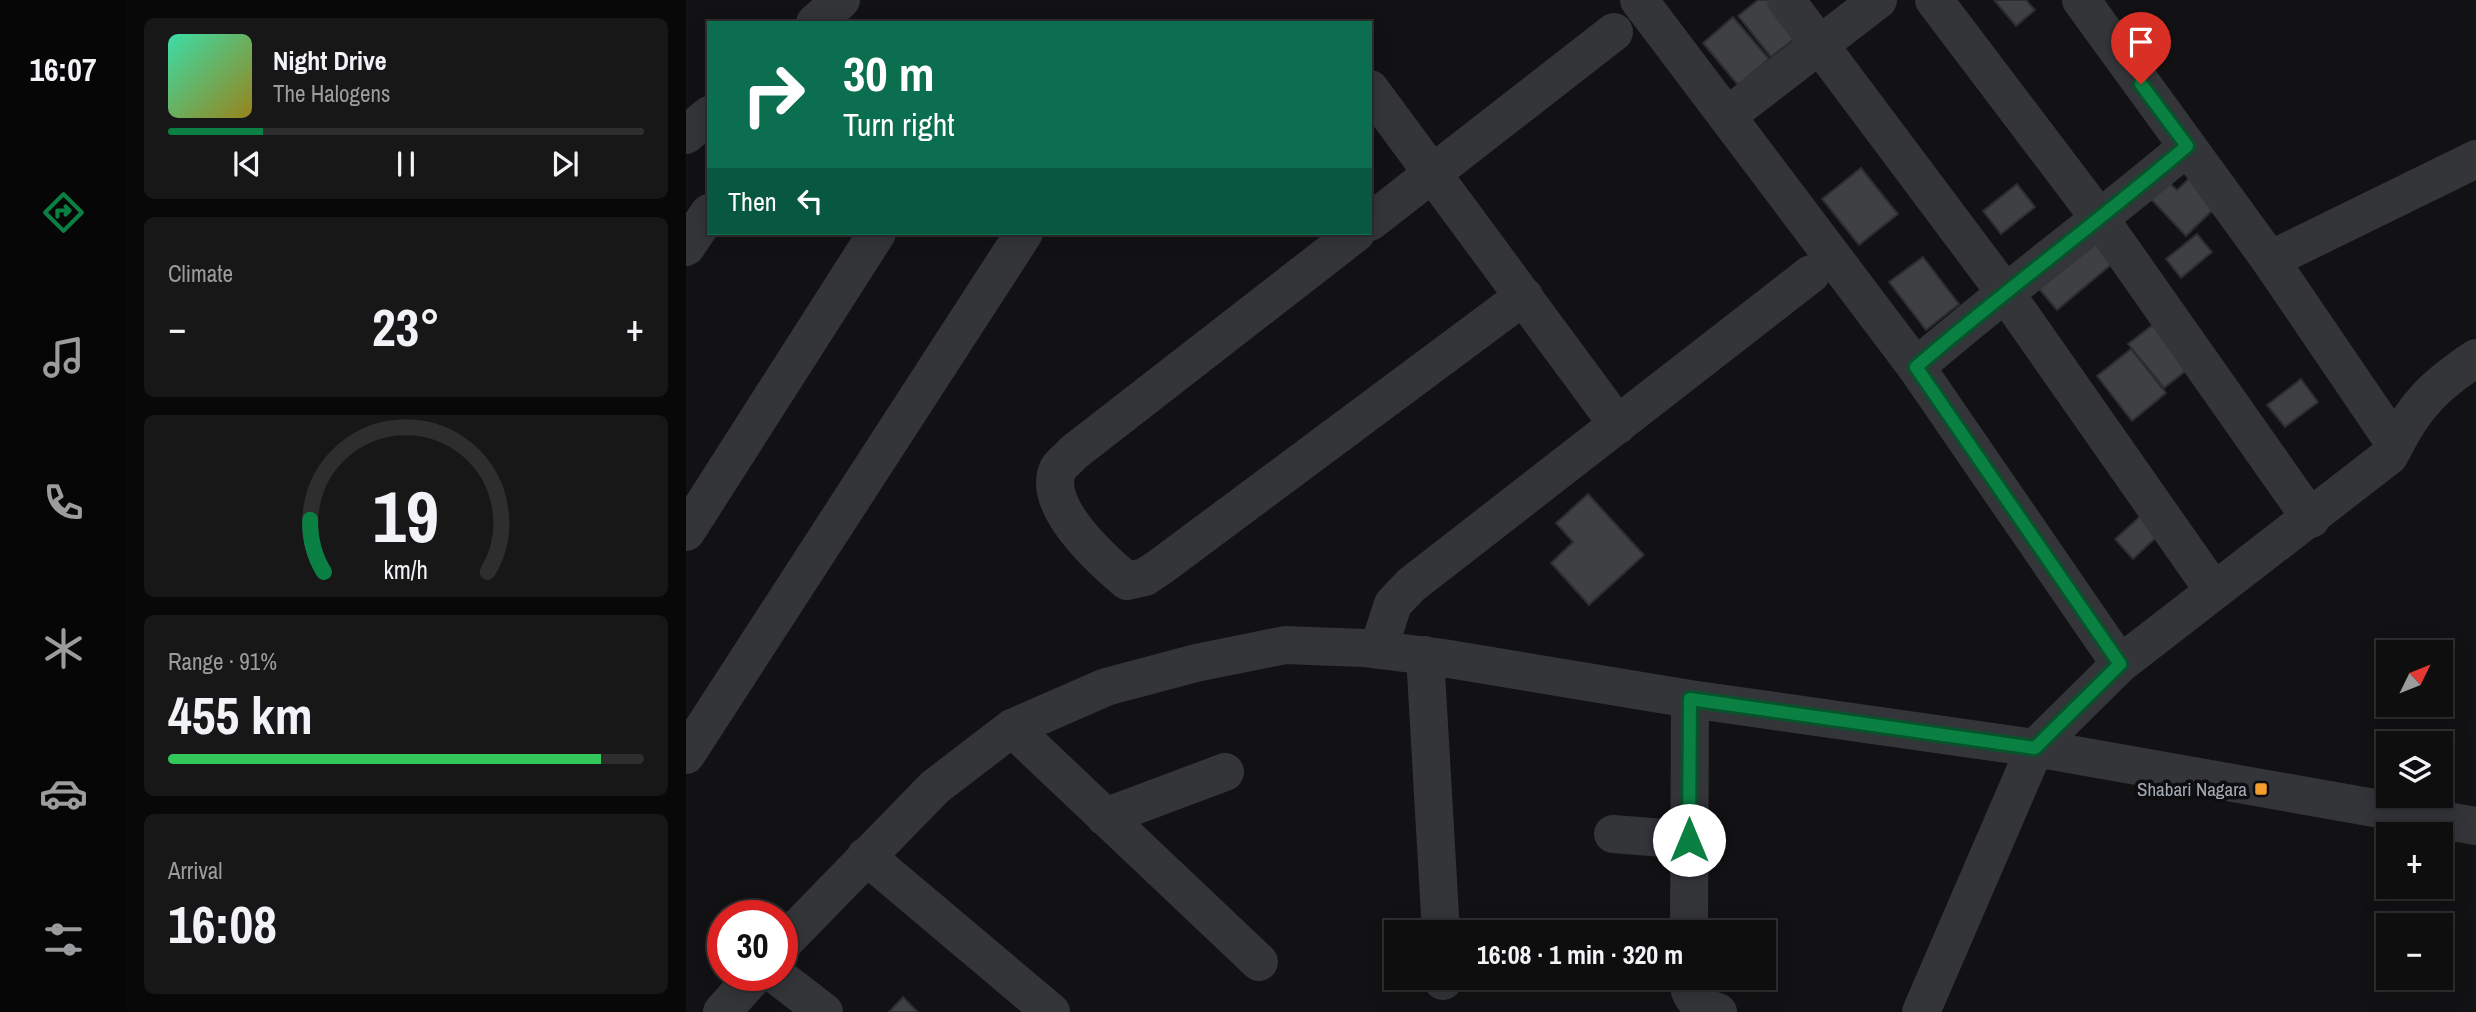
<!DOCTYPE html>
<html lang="en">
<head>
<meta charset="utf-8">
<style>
	body { margin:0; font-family:"Archivo Narrow",sans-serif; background:#171718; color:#f1f3f6; height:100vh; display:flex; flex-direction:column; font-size:26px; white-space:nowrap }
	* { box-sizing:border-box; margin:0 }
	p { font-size:23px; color:#9b9c9e }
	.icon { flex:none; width:38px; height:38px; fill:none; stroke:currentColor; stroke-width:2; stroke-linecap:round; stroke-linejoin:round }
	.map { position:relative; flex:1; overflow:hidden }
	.panel { display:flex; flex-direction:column; gap:18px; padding:18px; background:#080808; width:560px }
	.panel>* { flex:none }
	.banner { position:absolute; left:21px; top:21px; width:665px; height:214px; border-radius:0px; box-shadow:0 4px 18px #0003,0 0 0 2px #2e2e2f; background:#0b6e4f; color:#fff; overflow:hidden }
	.needle { width:46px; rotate:47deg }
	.buttons { position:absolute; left:1690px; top:640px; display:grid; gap:14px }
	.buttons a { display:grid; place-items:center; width:77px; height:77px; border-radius:0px; background:#0e0e0f; box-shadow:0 4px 18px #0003,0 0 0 2px #2e2e2f; font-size:35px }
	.speed { position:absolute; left:21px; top:900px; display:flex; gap:14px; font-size:35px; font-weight:700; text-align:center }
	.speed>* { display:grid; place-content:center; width:91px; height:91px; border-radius:50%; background:#0e0e0f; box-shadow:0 4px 18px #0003,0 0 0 2px #2e2e2f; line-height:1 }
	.speed .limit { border:10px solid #d22; background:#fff; color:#111 }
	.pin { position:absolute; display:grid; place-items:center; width:60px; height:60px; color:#fff; margin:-72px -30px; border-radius:50% 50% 50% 0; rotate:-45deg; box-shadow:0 0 7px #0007 }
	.pin .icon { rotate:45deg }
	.me { position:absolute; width:77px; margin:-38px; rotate:0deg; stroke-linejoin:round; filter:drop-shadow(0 0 5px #0008) }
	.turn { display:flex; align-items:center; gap:24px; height:147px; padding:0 21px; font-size:32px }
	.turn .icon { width:91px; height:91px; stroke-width:2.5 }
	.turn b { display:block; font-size:49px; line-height:60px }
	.then { display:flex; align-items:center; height:66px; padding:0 21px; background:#0003; gap:14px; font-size:26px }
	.big { font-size:52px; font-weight:700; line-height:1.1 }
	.panel .card { flex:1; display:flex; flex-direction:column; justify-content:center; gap:10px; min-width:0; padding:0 24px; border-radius:10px; background:#171718 }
	.panel .dial { align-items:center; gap:0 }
	.dial svg { height:182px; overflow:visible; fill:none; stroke:#2e2e2f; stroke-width:7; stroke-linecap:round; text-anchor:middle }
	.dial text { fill:#f1f3f6; stroke:none }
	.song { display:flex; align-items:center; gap:21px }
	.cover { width:84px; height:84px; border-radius:10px; background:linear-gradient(135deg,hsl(160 70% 55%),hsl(50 70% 35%)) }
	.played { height:7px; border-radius:4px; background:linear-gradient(90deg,#0b8043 20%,#2e2e2f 20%) }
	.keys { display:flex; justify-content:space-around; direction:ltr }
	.heat { display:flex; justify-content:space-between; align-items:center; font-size:38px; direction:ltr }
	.charge { height:10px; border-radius:5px; background:linear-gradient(90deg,#34c759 91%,#2e2e2f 0) }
	.trip { position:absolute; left:698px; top:920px; width:392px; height:70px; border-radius:0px; background:#0e0e0f; box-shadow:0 4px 18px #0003,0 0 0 2px #2e2e2f; font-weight:700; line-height:70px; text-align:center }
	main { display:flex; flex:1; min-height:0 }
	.tab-bar { display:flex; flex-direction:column; width:126px; justify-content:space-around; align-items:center; background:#060606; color:#9b9c9e }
	.tab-bar .icon { width:49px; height:49px }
	.tab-bar .current { color:#0b8043 }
	.tab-bar b { font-size:32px; color:#f1f3f6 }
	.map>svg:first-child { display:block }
	.building { fill:#3e4044; stroke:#2c2d30; stroke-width:2 }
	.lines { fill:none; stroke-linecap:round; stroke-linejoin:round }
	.minor { stroke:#333539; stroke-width:38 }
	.route-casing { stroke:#07532c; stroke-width:18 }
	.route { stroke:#0b8043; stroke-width:12 }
	.poi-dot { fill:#f29d2c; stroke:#0d0d0f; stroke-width:2.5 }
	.labels { text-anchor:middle; stroke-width:7; stroke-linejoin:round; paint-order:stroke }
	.poi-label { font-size:19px; fill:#a4aab4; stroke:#0d0d0f; text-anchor:end }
</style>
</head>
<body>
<main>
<nav class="tab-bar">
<b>16:07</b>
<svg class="icon current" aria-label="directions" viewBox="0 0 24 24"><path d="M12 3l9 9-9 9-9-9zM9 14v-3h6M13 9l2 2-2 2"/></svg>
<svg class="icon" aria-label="music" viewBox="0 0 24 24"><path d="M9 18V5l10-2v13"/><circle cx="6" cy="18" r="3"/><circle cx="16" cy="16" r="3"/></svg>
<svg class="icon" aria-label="phone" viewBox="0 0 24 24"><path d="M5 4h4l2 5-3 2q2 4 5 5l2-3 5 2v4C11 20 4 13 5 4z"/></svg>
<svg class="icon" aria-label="climate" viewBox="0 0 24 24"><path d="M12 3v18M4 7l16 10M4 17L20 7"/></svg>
<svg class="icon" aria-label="car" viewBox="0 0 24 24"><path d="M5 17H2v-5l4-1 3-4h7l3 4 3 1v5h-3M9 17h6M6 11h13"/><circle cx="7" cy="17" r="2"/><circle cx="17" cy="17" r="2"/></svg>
<svg class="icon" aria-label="filters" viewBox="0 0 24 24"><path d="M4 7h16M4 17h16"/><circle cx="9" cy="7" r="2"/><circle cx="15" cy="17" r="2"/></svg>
</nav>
<section class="panel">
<div class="card">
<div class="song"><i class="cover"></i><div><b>Night Drive</b><p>The Halogens</p></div></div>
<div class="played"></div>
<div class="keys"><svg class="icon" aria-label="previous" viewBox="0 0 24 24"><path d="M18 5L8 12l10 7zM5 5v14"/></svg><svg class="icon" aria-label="pause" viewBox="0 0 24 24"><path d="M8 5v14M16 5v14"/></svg><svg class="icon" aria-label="next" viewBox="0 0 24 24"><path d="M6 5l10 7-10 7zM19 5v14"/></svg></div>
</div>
<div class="card"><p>Climate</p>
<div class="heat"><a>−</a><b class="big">23°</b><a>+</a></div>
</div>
<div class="card dial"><svg viewBox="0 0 100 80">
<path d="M14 69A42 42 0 1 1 86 69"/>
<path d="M14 69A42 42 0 0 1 8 46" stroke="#0b8043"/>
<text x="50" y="56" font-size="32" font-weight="700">19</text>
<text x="50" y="72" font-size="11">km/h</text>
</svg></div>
<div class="card"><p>Range · 91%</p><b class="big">455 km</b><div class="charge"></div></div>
<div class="card"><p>Arrival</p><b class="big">16:08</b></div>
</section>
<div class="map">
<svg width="1790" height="1012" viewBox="0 0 1790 1012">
	<rect width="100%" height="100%" fill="#121214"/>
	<path class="building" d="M1072,0H1090L1116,33L1085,57L1052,16Z
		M1308,0H1340L1349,10L1330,26Z
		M1047,17L1083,59L1052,85L1017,43Z
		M1175,168L1212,214L1173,245L1136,199Z
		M1509,173L1536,201L1500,236L1462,196L1479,179L1491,190Z
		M1331,184L1349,207L1315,234L1297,211Z
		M1411,231L1433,258L1371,310L1348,283Z
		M1511,234L1526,252L1495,278L1480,259Z
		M1237,257L1273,304L1240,330L1203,282Z
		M1477,317L1512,361L1478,388L1442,344Z
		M1445,349L1480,393L1446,421L1411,376Z
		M1615,379L1632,402L1599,427L1581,405Z
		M902,494L958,555L903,605L865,563L887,542L870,523Z
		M1458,513L1476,532L1447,559L1429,539Z
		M217,997L232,1012H203Z"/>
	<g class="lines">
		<path class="minor" d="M953,0L1230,367L1434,664
			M1100,0L1318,291L1528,591
			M1248,0L1414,219L1625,519
			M129,23L155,0
			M684,89L932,425
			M1041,116L1192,0
			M0,135L23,115
			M684,222L928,32
			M670,233L387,453C383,458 375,464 372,469C355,506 416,560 441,581L459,577L474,567L838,296
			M0,247L23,213
			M1584,260L1790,159
			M1230,367C1318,291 1412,222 1501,147
			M1708,447C1730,403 1750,385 1790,358
			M0,532L191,233
			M692,650L707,604L725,585L1125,274
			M739,655L755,933
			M326,728L573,962
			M0,755L338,233
			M419,817L539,772
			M927,834L1003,840
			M180,856L365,1012
			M1003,933L1004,699
			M96,944L249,787L326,728L420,687L510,663L599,645L678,648L757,658L1004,699L1349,748L1790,826
			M90,975L138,1012
			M757,978V981
			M1002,978C1002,999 1013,1006 1032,1012
			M36,1012L69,975
			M1235,1012L1349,748L1434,664L1703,456L1708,447L1705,438L1584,260L1395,0"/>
	</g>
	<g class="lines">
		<g class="route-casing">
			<path id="route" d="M1003,840L1004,699L1349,748L1434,664L1230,367C1318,291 1412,222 1501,146L1455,84"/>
		</g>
		<use href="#route" class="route"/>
	</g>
	<rect class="poi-dot" x="1568" y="782" width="14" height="14" rx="3.5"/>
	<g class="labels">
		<g class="poi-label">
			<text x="1561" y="796">Shabari Nagara</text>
		</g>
	</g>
</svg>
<div class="buttons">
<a><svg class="needle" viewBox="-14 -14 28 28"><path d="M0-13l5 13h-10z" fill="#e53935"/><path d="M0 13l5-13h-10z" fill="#9b9c9e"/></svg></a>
<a><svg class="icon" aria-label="layers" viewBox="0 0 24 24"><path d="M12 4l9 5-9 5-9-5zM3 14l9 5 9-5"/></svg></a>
<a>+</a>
<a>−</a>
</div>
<div class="speed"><div class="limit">30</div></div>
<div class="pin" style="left:1455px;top:84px;background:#d93025"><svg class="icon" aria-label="arrive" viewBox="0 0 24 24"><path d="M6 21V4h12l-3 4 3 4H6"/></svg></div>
<svg class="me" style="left:1003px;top:840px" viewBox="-20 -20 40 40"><circle r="19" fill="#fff"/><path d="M0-13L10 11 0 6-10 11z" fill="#0b8043"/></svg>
<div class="trip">16:08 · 1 min · 320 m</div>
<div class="banner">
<div class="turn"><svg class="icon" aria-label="right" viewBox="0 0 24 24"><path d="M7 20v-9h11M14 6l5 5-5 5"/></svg><div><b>30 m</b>Turn right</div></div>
<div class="then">Then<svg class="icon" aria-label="left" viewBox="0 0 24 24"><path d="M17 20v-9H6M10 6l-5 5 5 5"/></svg></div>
</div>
</div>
</main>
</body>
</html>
